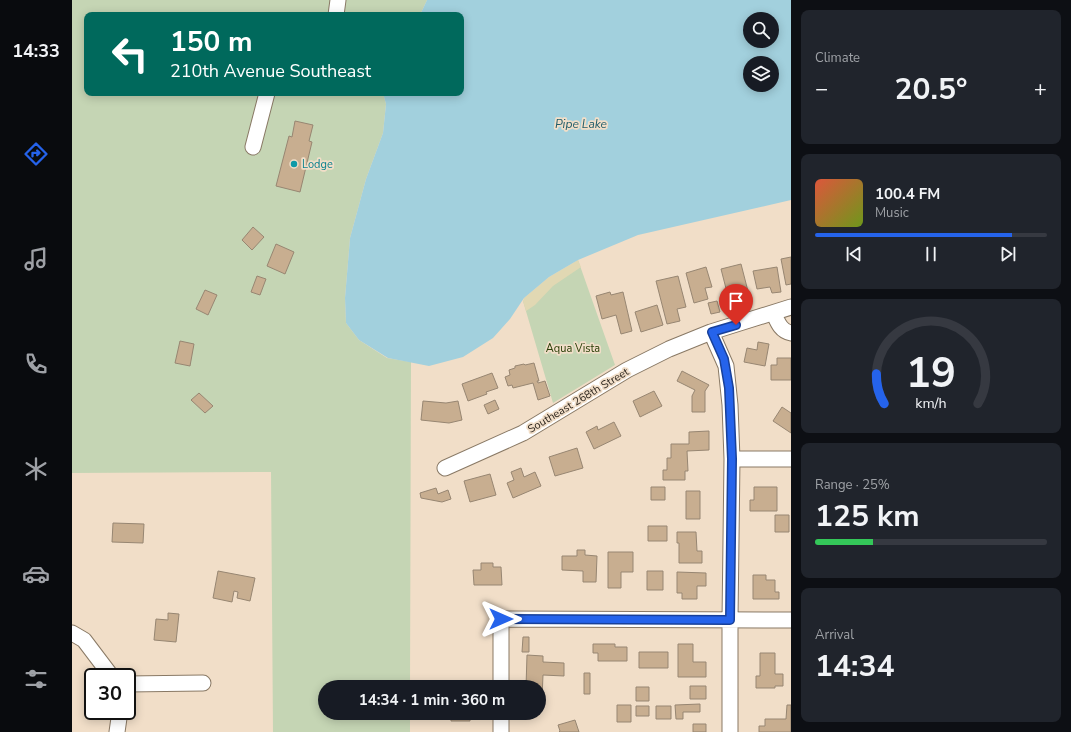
<!DOCTYPE html>
<html lang="en">
<head>
<meta charset="utf-8">
<style>
	body { margin:0; font-family:"Nunito Sans",sans-serif; background:#20242c; color:#f1f3f6; height:100vh; display:flex; flex-direction:column; font-size:15px; white-space:nowrap }
	* { box-sizing:border-box; margin:0 }
	p { font-size:13px; color:#9ea1a6 }
	.icon { flex:none; width:22px; height:22px; fill:none; stroke:currentColor; stroke-width:2; stroke-linecap:round; stroke-linejoin:round }
	.map { position:relative; flex:1; overflow:hidden }
	.drawer { display:flex; flex-direction:column; gap:10px; padding:10px; background:#0d0f14; width:280px }
	.drawer>* { flex:none }
	.top-card { position:absolute; left:12px; top:12px; width:380px; height:84px; border-radius:8px; box-shadow:0 2px 10px #0003; background:#00695c; color:#fff; overflow:hidden }
	.controls { position:absolute; left:671px; top:12px; display:grid; gap:8px }
	.controls a { display:grid; place-items:center; width:36px; height:36px; border-radius:50%; background:#171b24; box-shadow:0 2px 10px #0003; font-size:20px }
	.speed { position:absolute; left:12px; top:668px; display:flex; gap:8px; font-size:20px; font-weight:700; text-align:center }
	.speed>* { display:grid; place-content:center; width:52px; height:52px; border-radius:50%; background:#171b24; box-shadow:0 2px 10px #0003; line-height:1 }
	.speed .limit { border:2px solid #111; border-radius:6px; background:#fff; color:#111 }
	.pin { position:absolute; display:grid; place-items:center; width:34px; height:34px; color:#fff; margin:-41px -17px; border-radius:50% 50% 50% 0; rotate:-45deg; box-shadow:0 0 4px #0007 }
	.pin .icon { rotate:45deg }
	.me { position:absolute; width:44px; margin:-22px; rotate:90deg; stroke-linejoin:round; filter:drop-shadow(0 0 3px #0008) }
	.turn { display:flex; align-items:center; gap:14px; height:84px; padding:0 20px; font-size:18px }
	.turn .icon { width:52px; height:52px; stroke-width:2.5 }
	.turn b { display:block; font-size:28px; line-height:34px }
	.big { font-size:30px; font-weight:700; line-height:1.1 }
	.drawer .tile { flex:1; display:flex; flex-direction:column; justify-content:center; gap:6px; min-width:0; padding:0 14px; border-radius:8px; background:#20242c }
	.drawer .dial { align-items:center; gap:0 }
	.dial svg { height:104px; overflow:visible; fill:none; stroke:#363941; stroke-width:7; stroke-linecap:round; text-anchor:middle }
	.dial text { fill:#f1f3f6; stroke:none }
	.song { display:flex; align-items:center; gap:12px }
	.cover { width:48px; height:48px; border-radius:6px; background:linear-gradient(135deg,hsl(10 70% 55%),hsl(80 70% 35%)) }
	.played { height:4px; border-radius:2px; background:linear-gradient(90deg,#2563eb 85%,#363941 85%) }
	.keys { display:flex; justify-content:space-around; direction:ltr }
	.heat { display:flex; justify-content:space-between; align-items:center; font-size:22px; direction:ltr }
	.charge { height:6px; border-radius:3px; background:linear-gradient(90deg,#34c759 25%,#363941 0) }
	.trip { position:absolute; left:246px; top:680px; width:228px; height:40px; border-radius:20px; background:#171b24; box-shadow:0 2px 10px #0003; font-weight:700; line-height:40px; text-align:center }
	main { display:flex; flex:1; min-height:0 }
	.dock { display:flex; flex-direction:column; width:72px; justify-content:space-around; align-items:center; background:#090b0e; color:#9ea1a6 }
	.dock .icon { width:28px; height:28px }
	.dock .on { color:#2563eb }
	.dock b { font-size:18px; color:#f1f3f6 }
	.map>svg:first-child { display:block }
	.green { fill:#c5d5b4 }
	.sand { fill:#e1d8b3 }
	.water { fill:#a2d0dd; fill-rule:evenodd }
	.building { fill:#c8ae90; stroke:#978672 }
	.lines { fill:none; stroke-linecap:round; stroke-linejoin:round }
	.minor-casing { stroke:#897965; stroke-width:17 }
	.minor { stroke:#fff; stroke-width:15 }
	.route-casing { stroke:#184099; stroke-width:10 }
	.route { stroke:#2563eb; stroke-width:7 }
	.culture-dot { fill:#0f9aa8; stroke:#f1dec8; stroke-width:1.5 }
	.labels { text-anchor:middle; stroke-width:3.5; stroke-linejoin:round; paint-order:stroke }
	.culture-label { font-size:11px; fill:#0d838f; stroke:#f1dec8; text-anchor:start }
	.park-label { font-size:11px; fill:#2a3f08; stroke:#f1dec8 }
	.street-label { font-size:11px; fill:#2b241c; stroke:#f1dec8 }
	.water-label { font-size:12px; font-style:italic; fill:#1f5c6a; stroke:#f1dec8 }
</style>
</head>
<body>
<main>
<nav class="dock">
<b>14:33</b>
<svg class="icon on" aria-label="directions" viewBox="0 0 24 24"><path d="M12 3l9 9-9 9-9-9zM9 14v-3h6M13 9l2 2-2 2"/></svg>
<svg class="icon" aria-label="music" viewBox="0 0 24 24"><path d="M9 18V5l10-2v13"/><circle cx="6" cy="18" r="3"/><circle cx="16" cy="16" r="3"/></svg>
<svg class="icon" aria-label="phone" viewBox="0 0 24 24"><path d="M5 4h4l2 5-3 2q2 4 5 5l2-3 5 2v4C11 20 4 13 5 4z"/></svg>
<svg class="icon" aria-label="climate" viewBox="0 0 24 24"><path d="M12 3v18M4 7l16 10M4 17L20 7"/></svg>
<svg class="icon" aria-label="car" viewBox="0 0 24 24"><path d="M5 17H2v-5l4-1 3-4h7l3 4 3 1v5h-3M9 17h6M6 11h13"/><circle cx="7" cy="17" r="2"/><circle cx="17" cy="17" r="2"/></svg>
<svg class="icon" aria-label="filters" viewBox="0 0 24 24"><path d="M4 7h16M4 17h16"/><circle cx="9" cy="7" r="2"/><circle cx="15" cy="17" r="2"/></svg>
</nav>
<div class="map">
<svg width="719" height="732" viewBox="0 0 719 732">
	<rect width="100%" height="100%" fill="#f1dec8"/>
	<path class="green" d="M0,0H355L348,15H15V93H311L314,104L311,133L294,179L278,238L273,298L274,323L287,340L315,358L339,362L338,687H253V713H338V732H201L199,472L0,473Z
		M506,260L543,365L481,403L451,301Z"/>
	<path class="sand" d="M506,260L509,267L481,286L463,305L454,311L451,301L452,298L477,277Z"/>
	<path class="water" d="M355,0H719V200L566,235L506,260L477,277L452,298L438,319L421,338L391,357L357,366L316,358L287,340L274,323L273,298L278,238L294,179L311,133L314,104L311,93H389V15H348ZM678,19H700V41H678ZM678,63H700V85H678Z"/>
	<path class="building" d="M223,121L241,125L237,141L240,142L228,192L204,186L217,136L220,137Z
		M181,227L192,237L180,250L170,240Z
		M204,244L222,252L213,274L195,266Z
		M719,257V284L714,285L709,259Z
		M669,264L678,299L658,304L649,269Z
		M634,267L640,287L633,288L636,299L622,303L614,273Z
		M705,267L709,292L700,293L698,287L685,289L681,271Z
		M185,276L194,279L188,295L179,292Z
		M606,276L614,307L605,309L608,321L595,324L584,281Z
		M133,290L145,295L136,315L124,309Z
		M538,292L539,295L551,292L560,331L549,334L544,315L530,319L524,296Z
		M645,301L648,312L639,314L636,303Z
		M585,305L591,325L569,332L563,312Z
		M108,341L122,344L118,366L103,363Z
		M686,342L697,344L693,366L672,362L675,348L685,350Z
		M705,358H719V380H699V365H705Z
		M462,363L467,381H465L466,383L473,381L478,396L466,400L461,383L441,388L440,385L436,386L433,377L438,375L437,370L443,368V366L452,364L453,365Z
		M610,371L637,385L633,391V412H620V396L623,390L605,381Z
		M420,373L426,388L414,392L415,394L396,401L390,384Z
		M582,391L590,406L568,417L561,401Z
		M127,393L141,406L133,413L119,400Z
		M423,400L427,409L416,414L412,405Z
		M351,401L374,403L386,401L390,420L377,423L349,420Z
		M710,407L719,413V433L701,421Z
		M542,422L549,436L522,449L514,432L525,426L526,430Z
		M637,431V450L615,451L616,471H613V480H591V470H595V458H599V444H617V432Z
		M505,448L511,468L483,476L477,457Z
		M449,468L452,477L463,472L469,486L441,498L435,483L442,480L439,472Z
		M418,474L424,495L398,502L392,481Z
		M579,487H593V500H579Z
		M682,487H705V511H678V500H682Z
		M364,488L366,494L376,490L379,499L370,502L349,498L348,493Z
		M614,491H628V519H614Z
		M703,515H717V532H703Z
		M41,523L72,524L71,543L40,542Z
		M576,526H595V541H576Z
		M605,532H624L625,551H630V563H607V543H605Z
		M505,550H513V555L525,556L524,582H511V571L490,570V556H505Z
		M536,552H561V572H549V588H536Z
		M409,563H421V567H429L430,585H402L401,570H409Z
		M146,571L183,578L178,601L165,598L166,592L162,591L160,602L141,598Z
		M575,571H591V590H575Z
		M605,572L634,573V586H625V599H610V593H605Z
		M681,575H694V580H703V592H707V599H681Z
		M96,613L107,614L104,642L82,640L84,619L96,620Z
		M451,637H457V652H450Z
		M521,644H543V647H555V661H526V653H521Z
		M606,644H621V662H634V677H606Z
		M567,652H596V668H567Z
		M688,653H703V674H711V686H703V688H684V676H688Z
		M455,655L471,656V662L492,663V676L471,675L470,698H467V687H454Z
		M512,673H518V694H512Z
		M618,686H634V699H618Z
		M564,687H577V701H564Z
		M628,704V712H611V719H604L603,705Z
		M545,705H559V722H545Z
		M715,705H719V732H687V726H693V719H714Z
		M564,706H577V716H564Z
		M584,706H599V719H584Z
		M379,713H401V715H398V721H379Z
		M503,720L507,732H487L488,731L486,725Z
		M621,724H634V732H621Z"/>
	<g class="lines">
		<g class="minor-casing">
			<path id="minor" d="M264,15L266,0
				M181,147L195,93
				M702,314C706,323 709,331 719,333
				M639,332L654,366L658,405L660,459L658,620V732
				M660,459H719
				M373,468L451,433L555,370L597,349L639,332L719,307
				M0,633L12,640L40,677
				M55,684L131,683
				M429,687V619L719,620
				M45,732L48,711
				M429,732V713"/>
		</g>
		<use href="#minor" class="minor"/>
	</g>
	<g class="lines">
		<g class="route-casing">
			<path id="route" d="M429,619L658,620L660,459L657,388L652,359L640,332L664,325"/>
		</g>
		<use href="#route" class="route"/>
	</g>
	<circle class="culture-dot" cx="222" cy="164" r="4"/>
	<g class="labels">
		<g class="culture-label">
			<text x="230" y="168">Lodge</text>
		</g>
		<g class="park-label">
			<text x="501" y="352">Aqua Vista</text>
		</g>
		<g class="street-label">
			<text transform="translate(506 400) rotate(-31)" y="4">Southeast 268th Street</text>
		</g>
		<g class="water-label">
			<text x="509" y="128">Pipe Lake</text>
		</g>
	</g>
</svg>
<div class="controls">
<a><svg class="icon" aria-label="search" viewBox="0 0 24 24"><circle cx="10" cy="10" r="6"/><path d="M15 15l6 6"/></svg></a>
<a><svg class="icon" aria-label="layers" viewBox="0 0 24 24"><path d="M12 4l9 5-9 5-9-5zM3 14l9 5 9-5"/></svg></a>
</div>
<div class="speed"><div class="limit">30</div></div>
<div class="pin" style="left:664px;top:325px;background:#d93025"><svg class="icon" aria-label="arrive" viewBox="0 0 24 24"><path d="M6 21V4h12l-3 4 3 4H6"/></svg></div>
<svg class="me" style="left:429px;top:619px" viewBox="-20 -20 40 40"><path d="M0-17L14 15 0 8-14 15z" fill="#2563eb" stroke="#fff" stroke-width="4"/></svg>
<div class="trip">14:34 · 1 min · 360 m</div>
<div class="top-card">
<div class="turn"><svg class="icon" aria-label="left" viewBox="0 0 24 24"><path d="M17 20v-9H6M10 6l-5 5 5 5"/></svg><div><b>150 m</b>210th Avenue Southeast</div></div>
</div>
</div>
<section class="drawer">
<div class="tile"><p>Climate</p>
<div class="heat"><a>−</a><b class="big">20.5°</b><a>+</a></div>
</div>
<div class="tile">
<div class="song"><i class="cover"></i><div><b>100.4 FM</b><p>Music</p></div></div>
<div class="played"></div>
<div class="keys"><svg class="icon" aria-label="previous" viewBox="0 0 24 24"><path d="M18 5L8 12l10 7zM5 5v14"/></svg><svg class="icon" aria-label="pause" viewBox="0 0 24 24"><path d="M8 5v14M16 5v14"/></svg><svg class="icon" aria-label="next" viewBox="0 0 24 24"><path d="M6 5l10 7-10 7zM19 5v14"/></svg></div>
</div>
<div class="tile dial"><svg viewBox="0 0 100 80">
<path d="M14 69A42 42 0 1 1 86 69"/>
<path d="M14 69A42 42 0 0 1 8 46" stroke="#2563eb"/>
<text x="50" y="56" font-size="32" font-weight="700">19</text>
<text x="50" y="72" font-size="11">km/h</text>
</svg></div>
<div class="tile"><p>Range · 25%</p><b class="big">125 km</b><div class="charge"></div></div>
<div class="tile"><p>Arrival</p><b class="big">14:34</b></div>
</section>
</main>
</body>
</html>
